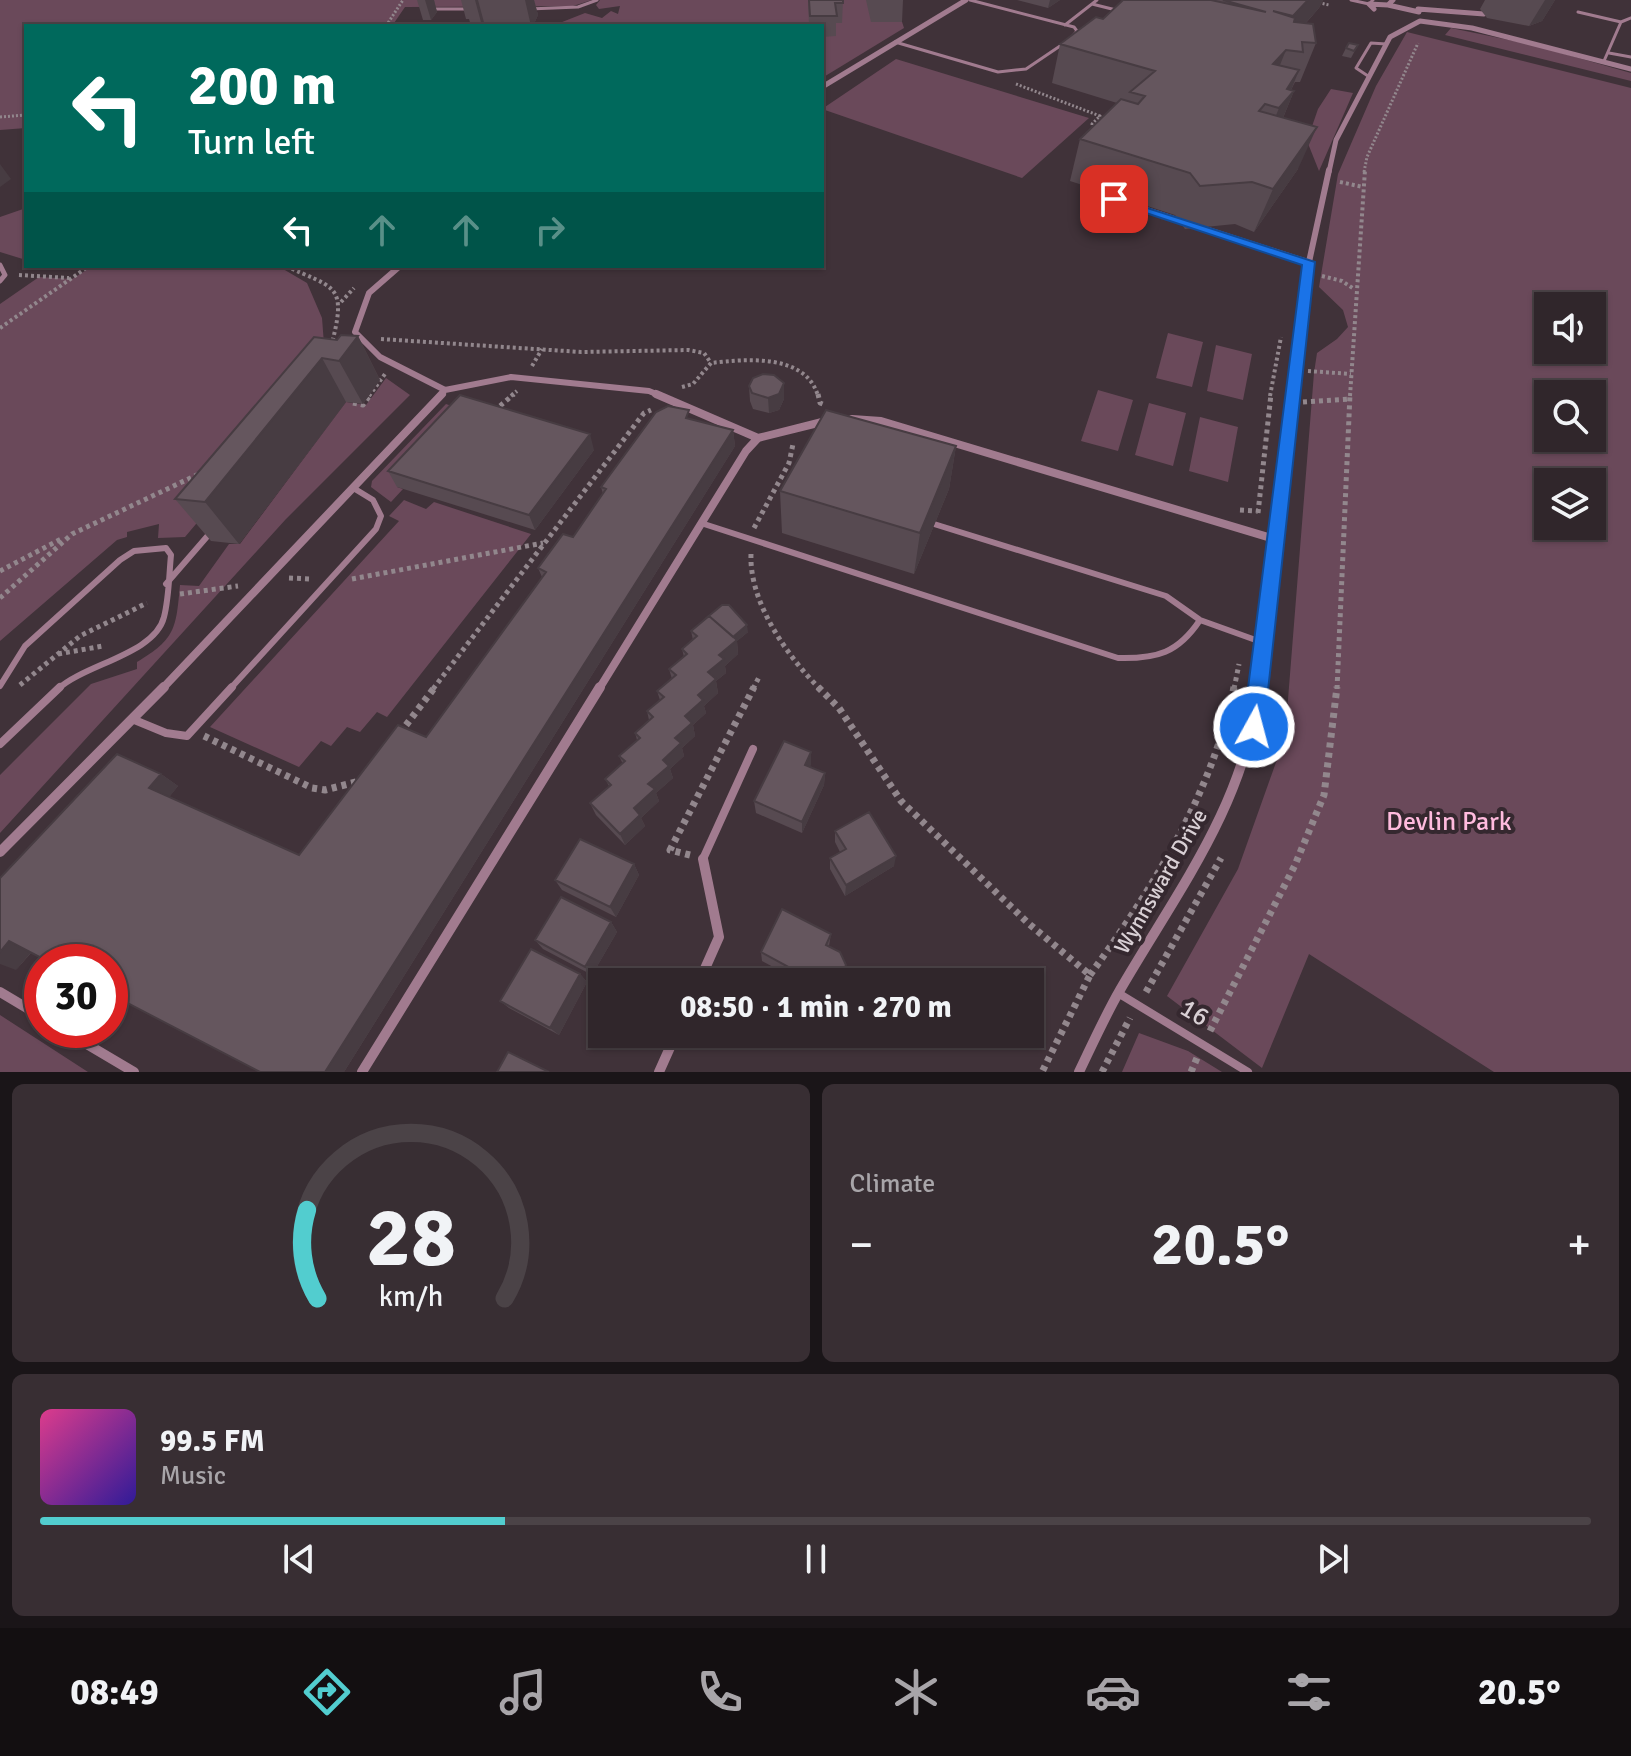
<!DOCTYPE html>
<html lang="en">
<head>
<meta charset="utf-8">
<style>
	body { margin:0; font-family:Signika,sans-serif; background:#382e33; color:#f1f3f6; height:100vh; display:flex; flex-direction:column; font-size:30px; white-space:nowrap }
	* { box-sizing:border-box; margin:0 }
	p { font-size:26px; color:#a8a5a9 }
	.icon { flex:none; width:44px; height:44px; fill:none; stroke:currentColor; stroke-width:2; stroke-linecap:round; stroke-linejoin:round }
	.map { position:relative; height:1072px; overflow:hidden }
	.side { display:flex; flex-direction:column; gap:12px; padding:12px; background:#1a1518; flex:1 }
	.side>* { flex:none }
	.guide { position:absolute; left:24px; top:24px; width:800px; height:244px; border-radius:0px; box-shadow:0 2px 6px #0004,0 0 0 2px #4b4347; background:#00695c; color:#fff; overflow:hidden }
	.tools { position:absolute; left:1534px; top:292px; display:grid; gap:16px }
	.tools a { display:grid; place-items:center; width:72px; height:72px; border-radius:0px; background:#30262b; box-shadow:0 2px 6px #0004,0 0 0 2px #4b4347; font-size:40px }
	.speed { position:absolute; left:24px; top:944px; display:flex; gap:16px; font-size:40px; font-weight:700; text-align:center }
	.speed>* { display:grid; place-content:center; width:104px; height:104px; border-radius:50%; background:#30262b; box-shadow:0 2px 6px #0004,0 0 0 2px #4b4347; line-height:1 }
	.speed .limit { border:12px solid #d22; background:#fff; color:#111 }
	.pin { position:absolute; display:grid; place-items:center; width:68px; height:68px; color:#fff; margin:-34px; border-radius:16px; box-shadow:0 4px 12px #0006 }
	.me { position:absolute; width:88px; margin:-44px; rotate:7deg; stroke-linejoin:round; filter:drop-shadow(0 0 6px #0008) }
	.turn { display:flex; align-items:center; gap:28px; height:168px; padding:0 32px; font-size:36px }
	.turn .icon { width:104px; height:104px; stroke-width:2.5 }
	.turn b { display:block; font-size:56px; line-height:68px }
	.lanes { display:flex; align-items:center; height:76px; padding:0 32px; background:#0003; justify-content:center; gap:40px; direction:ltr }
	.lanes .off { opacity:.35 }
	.big { font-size:60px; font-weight:800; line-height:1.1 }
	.side .widget { flex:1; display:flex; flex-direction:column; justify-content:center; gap:12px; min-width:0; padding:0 28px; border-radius:12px; background:#382e33 }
	.side .dial { align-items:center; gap:0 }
	.dial svg { height:208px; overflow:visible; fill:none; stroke:#4b4347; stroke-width:7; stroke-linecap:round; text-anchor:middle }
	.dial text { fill:#f1f3f6; stroke:none }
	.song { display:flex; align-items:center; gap:24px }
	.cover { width:96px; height:96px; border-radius:12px; background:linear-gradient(135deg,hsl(330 70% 55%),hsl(250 70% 35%)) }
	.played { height:8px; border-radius:4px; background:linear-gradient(90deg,#52cdcf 30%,#4b4347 30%) }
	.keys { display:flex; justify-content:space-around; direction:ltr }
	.heat { display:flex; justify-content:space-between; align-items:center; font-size:44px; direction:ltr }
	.side .tiles { flex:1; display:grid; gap:12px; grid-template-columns:1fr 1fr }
	.widget:last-child { grid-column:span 2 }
	.trip { position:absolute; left:588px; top:968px; width:456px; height:80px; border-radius:0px; background:#30262b; box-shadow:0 2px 6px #0004,0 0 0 2px #4b4347; font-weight:800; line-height:80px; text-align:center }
	.tab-bar { display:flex; height:128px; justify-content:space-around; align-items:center; background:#130f11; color:#a8a5a9 }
	.tab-bar .icon { width:56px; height:56px }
	.tab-bar .current { color:#52cdcf }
	.tab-bar b { font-size:36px; color:#f1f3f6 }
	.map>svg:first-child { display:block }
	.green { fill:#6a495a; fill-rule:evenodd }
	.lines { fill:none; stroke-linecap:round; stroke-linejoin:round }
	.path-far3 { stroke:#92878d; stroke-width:3; stroke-dasharray:2 2; stroke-linecap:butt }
	.path-far2 { stroke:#92878d; stroke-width:4; stroke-dasharray:3 3; stroke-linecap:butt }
	.path-far1 { stroke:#92878d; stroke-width:5; stroke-dasharray:4 4; stroke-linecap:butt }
	.path { stroke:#92878d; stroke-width:7; stroke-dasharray:5 5; stroke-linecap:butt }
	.lane-far3 { stroke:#a17b8f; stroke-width:3 }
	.lane-far2 { stroke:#a17b8f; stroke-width:5 }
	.lane-far1 { stroke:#a17b8f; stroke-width:6 }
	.lane { stroke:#a17b8f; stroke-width:8 }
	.street-far3 { stroke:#a17b8f; stroke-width:5 }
	.street-far2 { stroke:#a17b8f; stroke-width:6 }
	.street-far1 { stroke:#a17b8f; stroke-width:8 }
	.street { stroke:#a17b8f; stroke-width:10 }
	.wall { fill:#574a51 }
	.shaded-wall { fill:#473c42 }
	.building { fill:#65565e; stroke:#473c42; stroke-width:2 }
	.route { fill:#1a73e8; stroke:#114b97; stroke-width:2 }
	.labels { text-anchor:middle; stroke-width:8; stroke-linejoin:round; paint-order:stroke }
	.street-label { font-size:22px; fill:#d9d0d5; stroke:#35282f }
	.near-park-label { font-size:26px; fill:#ffbbde; stroke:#35282f }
	.near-street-label { font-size:26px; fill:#d9d0d5; stroke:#35282f }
</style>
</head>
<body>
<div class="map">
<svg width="1631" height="1072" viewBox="0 0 1631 1072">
	<rect width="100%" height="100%" fill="#403239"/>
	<path class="green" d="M0,0H592L573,6L405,7L392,26H26V128L0,130Z
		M600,0H895L904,28L822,78V26H552L585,13L602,18L611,11L618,14L620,6L599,9L596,5Z
		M1451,28L1533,45L1631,73V81L1445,35Z
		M1407,32L1631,88V1072H1494L1309,954L1262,1068L1167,996L1238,869L1285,737L1314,373L1317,353L1337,339L1348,327L1343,310L1319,287L1338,174L1376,86ZM1548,306H1592V350H1548ZM1548,394H1592V438H1548ZM1548,482H1592V526H1548Z
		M896,59L1089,118L1022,178L822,109Z
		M1331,89L1353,93L1319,171L1307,141L1318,109Z
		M26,208V260L0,252V217Z
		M93,266H278L307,283L322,318L326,370L185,537L158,538L159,524L127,532V537L117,540L0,641V304L39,277L72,279Z
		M1168,333L1203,342L1192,387L1156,378Z
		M1216,345L1252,354L1243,400L1207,391Z
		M386,378L410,395L286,519L0,833V775L91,684L137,669V662C176,639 176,628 180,585L199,586L229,544H240L346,402L366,405Z
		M1098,390L1133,400L1118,451L1081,441Z
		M1149,403L1186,413L1173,466L1135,455Z
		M446,404L466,411L397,487L403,489L391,502L371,487L372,481Z
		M1200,417L1238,427L1228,482L1189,471Z
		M404,500L426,509L434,502L531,534L387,717L377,712L360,732L347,727L331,746L321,741L299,767L210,727L399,521L389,516Z
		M0,1015L88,1072H0Z
		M1139,1033L1188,1051L1222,1072H1122Z"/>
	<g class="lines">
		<path class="path-far3" d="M1307,0L1329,5
			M386,26L403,0
			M1016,84L1100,116L1092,124L1094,131
			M0,117L26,115
			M1364,172L1367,157L1418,43"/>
		<path class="path-far2" d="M1340,182L1363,187
			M286,266C332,288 347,283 333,339L337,345
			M19,275L69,278
			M1322,276L1342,281L1354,289
			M341,302L354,288
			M0,328L89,266
			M381,339L581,352L688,350L704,353L711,363
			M532,366L542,349
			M1308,371L1351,374
			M682,387L693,384L711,363C745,359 806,353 818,396
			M369,396L385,374
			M511,396L517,391
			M1270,396L1281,337
			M1350,396L1365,170"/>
		<path class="path-far1" d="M818,394L820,403L825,405
			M1303,402L1350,399
			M353,403L363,405L371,394
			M494,411L514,394
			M1240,510L1258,511
			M1258,513L1271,394
			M754,528L789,463L793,444
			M751,554C749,602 787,656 820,689
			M0,571L63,538
			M289,578L311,579
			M352,579L543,543
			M180,594L238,586
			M0,598L72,534L201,473
			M58,654L103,646
			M20,685L80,636L147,603
			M433,689L644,413L651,410
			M753,689L759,677
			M1234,689L1239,664
			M1337,689L1350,394"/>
		<path class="path" d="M818,687L839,708L901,801L1028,923L1090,975L1042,1072
			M400,733L435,687
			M204,736L312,788L325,790L356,782
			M690,855L670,850L754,687
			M1090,975C1153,888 1212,794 1234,687
			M1146,992L1221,858
			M1210,1031L1295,865L1324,795L1337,687
			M1102,1072L1130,1018
			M1191,1072L1197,1058"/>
		<path class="lane-far3" d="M970,0L1074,27L1077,31L1072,37
			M1351,0L1369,4L1373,0
			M1092,4L1120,11
			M434,9H470
			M529,9L578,7L597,0
			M1578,12L1621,22
			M1065,25L1097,0
			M895,42L998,72L1026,69L1063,44
			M1609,53L1631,57
			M1604,61L1621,22L1631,18
			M1368,76L1356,68L1371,43L1386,44"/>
		<path class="lane-far2" d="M1114,199L1309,262
			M0,265L5,275L0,281"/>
		<path class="lane-far1" d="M704,524L1118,658C1157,659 1178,653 1200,620
			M934,524L1166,596L1200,620L1264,643
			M166,584L211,532
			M0,686L25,646L120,560L134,551L166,548L171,555C169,575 169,598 164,617C155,654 85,664 58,689
			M230,689L376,529L381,516L373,500L355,489"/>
		<path class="lane" d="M132,719L166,733L187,736L232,687
			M0,744L60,687
			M703,859L753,749
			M1118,993L1248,1072"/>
		<path class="street-far3" d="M1393,0L1388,5L1419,12
			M1374,9L1369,4L1388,5
			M1418,9L1484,14
			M1420,21L1472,28L1631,69
			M822,87L966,0
			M1329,172L1336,140L1390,37L1420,21"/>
		<path class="street-far2" d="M400,266L369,293L355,332L380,357L445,390L511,377L649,391L661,396
			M440,396L445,390
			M1292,396L1309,262L1329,170"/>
		<path class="street-far1" d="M656,394L758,438L830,420
			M852,419L881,421L1278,540
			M162,689L442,394
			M599,689L746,451L758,438
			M1258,689L1292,394"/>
		<path class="street" d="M0,852L164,687
			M699,982L719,937L703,859
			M0,992L42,1017
			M63,1030L134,1072
			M362,1072L600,687
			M659,1072L676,1034
			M1079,1072C1092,1045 1105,1016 1120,990C1178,890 1245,805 1259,687"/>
	</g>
	<path class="wall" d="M417,0H434L437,12L431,20H423Z
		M461,0H534L538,15L533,26H471L469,19H466Z
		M808,0H843L842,23H836V36L822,37V26H809Z
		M866,0H903L902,22H871Z
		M1017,0H1060L1048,8Z
		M1123,0H1323L1319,8L1306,23L1316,43L1300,82H1295L1291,90L1294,91L1283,118L1298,169L1254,232L1235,224L1185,229L1175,215L1070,181L1080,139L1117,103L1052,83L1060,44L1103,19Z
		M1485,0H1555L1542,21L1529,26L1487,18L1480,9Z
		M1358,45L1351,58L1342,56L1346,48Z
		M358,336L380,380L363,404L346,402L239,544L211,541L175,499L337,340Z
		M784,383V399L779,410L769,413L753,409L750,401L749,386Z
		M690,419L733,430L735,446L344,1072H260L31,953L16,970L161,774L178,786L169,797L299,855L426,737L542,577L538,568L573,537L603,494L601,487Z
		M956,446L949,489L914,574L782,533L780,491Z
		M594,450L535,530L397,487L388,471Z
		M691,631L748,632L737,641L738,654L725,666L726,673L716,681L718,693L704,706L706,713L693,725L695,736L682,748L684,756L670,769L673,778L656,793L659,801L641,818L645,826L625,845L596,815L590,803L609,786L605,779L623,764L619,756L637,740L635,733L649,720L647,711L660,700L657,691L672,679L669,669L684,657L682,649L693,640Z
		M811,752L810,767L825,773L824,785L802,833L756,813L754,801Z
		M835,831L894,866L845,896L830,869V858L840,852L835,842Z
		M634,864L639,875L616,917L562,890L555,880Z
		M611,922L617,932L592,975L543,949L535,940Z
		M831,934L829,946L846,965L845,974L841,982H801L762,961L761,952Z
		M580,974L587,982L559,1035L509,1008L500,1001Z"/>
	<path class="shaded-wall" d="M425,0H434L437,12L431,20Z
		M475,0H478L485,26H482Z
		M525,0H534L538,15L533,26H531Z
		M1050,0H1060L1048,8Z
		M1308,0H1323L1319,8L1278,54L1293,16Z
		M1545,0H1555L1542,21L1529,26Z
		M1286,50L1270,90L1273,64Z
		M1299,70L1288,98L1294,91L1277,132L1262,149L1287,89Z
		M1317,127L1298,169L1254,232L1273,189Z
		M0,164L11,179L0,187Z
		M358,336L380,380L363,404L339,361Z
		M322,358L346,402L239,544L205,502Z
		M784,383V399L779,410L769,413L768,398Z
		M733,430L735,446L344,1072H325Z
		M590,434L594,450L535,530L529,515Z
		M956,446L949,489L914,574L920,533Z
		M747,625L748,632L737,641L738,654L725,666L726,673L716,681L718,693L704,706L706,713L693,725L695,736L682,748L684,756L670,769L673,778L656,793L659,801L641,818L645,826L625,845L620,834L675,738L685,716L698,695L708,672L729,640Z
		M811,752V765L805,777V765Z
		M825,773L824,785L802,833V822Z
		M161,774L178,786L167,800L149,788Z
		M896,856L894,866L845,896L846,885Z
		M634,864L639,875L616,917L610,907Z
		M611,922L617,932L592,975L585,967Z
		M9,941L33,950L16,970L0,964V952Z
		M846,965L845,974L841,982H830Z
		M580,974L587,982L559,1035L550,1028Z"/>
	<path class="building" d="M809,0H843V3H835L837,16H810Z
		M1123,0H1211L1266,12L1223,0H1308L1293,16L1273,11L1295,18L1294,22L1313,24L1316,43L1302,42L1303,52L1286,50L1273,64L1299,70L1287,89L1294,91L1279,108L1265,104L1259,111L1317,127L1273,189L1252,182L1200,186L1190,173L1080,139L1121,99L1138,104L1145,96L1130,92L1155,71L1060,44L1096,17L1103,19Z
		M1349,43L1358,45L1354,51L1346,48Z
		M341,335L358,336L339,361L322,358L205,502L175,499L314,337L337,340Z
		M763,374L774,375L784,383L779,394L768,398L752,393L749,386L753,378Z
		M460,395L590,434L529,515L388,471Z
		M668,406L689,410L686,418L733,430L325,1072H260L110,994V962H49L9,941L0,952V878L117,754L161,774L149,788L299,855L398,725L426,737L546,572L538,568L563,534L573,537L606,489L601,487L656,412Z
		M826,410L956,446L920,533L780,491Z
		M722,605H729L747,625L733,637L709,616L705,619Z
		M709,616L737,640L719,655L724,659L708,672L716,679L698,695L703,700L685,716L692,723L675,738L681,743L663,760L669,766L648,784L655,789L634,808L640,815L620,834L590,803L611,785L605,779L625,761L619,756L640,738L635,733L653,717L647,711L664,697L657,691L676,675L669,669L687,654L682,649L697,636L691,631Z
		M784,741L811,752L805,765L825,773L802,822L754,801Z
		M869,812L896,856L846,885L830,858L846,849L835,831Z
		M580,839L634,864L610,907L555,880Z
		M561,897L611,922L585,967L535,940Z
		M782,909L831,934L826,945L840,952L846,965L840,979L830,982H816L761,952Z
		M531,949L580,974L550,1028L500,1001Z
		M508,1052L549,1072H497Z"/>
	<path class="route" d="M1110,196L1315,262L1264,727L1261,734L1254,737L1246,734L1243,727L1302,265L1110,201Z"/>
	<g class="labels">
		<g class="street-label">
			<text transform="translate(1160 881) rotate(-60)" y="8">Wynnsward Drive</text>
		</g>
		<g class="near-park-label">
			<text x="1449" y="830">Devlin Park</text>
		</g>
		<g class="near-street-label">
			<text transform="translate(1195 1012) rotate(31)" y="9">16</text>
		</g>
	</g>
</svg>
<div class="tools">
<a><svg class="icon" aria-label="sound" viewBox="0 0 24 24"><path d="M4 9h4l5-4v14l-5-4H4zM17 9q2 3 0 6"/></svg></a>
<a><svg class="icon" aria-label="search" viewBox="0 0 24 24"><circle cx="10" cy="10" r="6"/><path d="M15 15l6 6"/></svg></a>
<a><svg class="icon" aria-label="layers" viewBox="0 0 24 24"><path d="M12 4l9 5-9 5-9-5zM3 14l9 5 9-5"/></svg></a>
</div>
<div class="speed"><div class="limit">30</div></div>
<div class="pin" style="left:1114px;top:199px;background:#d93025"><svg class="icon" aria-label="arrive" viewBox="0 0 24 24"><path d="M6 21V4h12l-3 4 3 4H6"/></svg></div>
<svg class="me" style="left:1254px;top:727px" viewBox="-20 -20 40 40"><circle r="17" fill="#1a73e8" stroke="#fff" stroke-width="3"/><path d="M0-11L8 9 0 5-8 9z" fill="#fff"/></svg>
<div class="trip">08:50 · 1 min · 270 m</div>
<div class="guide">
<div class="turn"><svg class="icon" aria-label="left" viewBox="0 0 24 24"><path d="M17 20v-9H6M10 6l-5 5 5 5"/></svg><div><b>200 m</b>Turn left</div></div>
<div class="lanes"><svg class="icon" aria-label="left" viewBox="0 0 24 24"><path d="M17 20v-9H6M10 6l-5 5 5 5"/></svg><svg class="icon off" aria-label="ahead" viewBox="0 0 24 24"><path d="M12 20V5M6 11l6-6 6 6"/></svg><svg class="icon off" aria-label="ahead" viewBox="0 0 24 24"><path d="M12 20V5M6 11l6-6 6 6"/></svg><svg class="icon off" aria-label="right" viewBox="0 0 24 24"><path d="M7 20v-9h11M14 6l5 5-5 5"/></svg></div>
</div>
</div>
<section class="side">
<div class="tiles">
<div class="widget dial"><svg viewBox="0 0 100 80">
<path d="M14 69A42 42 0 1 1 86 69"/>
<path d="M14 69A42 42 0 0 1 10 35" stroke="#52cdcf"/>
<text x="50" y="56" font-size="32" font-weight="700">28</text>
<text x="50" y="72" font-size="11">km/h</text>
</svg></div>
<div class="widget"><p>Climate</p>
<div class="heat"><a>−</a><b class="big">20.5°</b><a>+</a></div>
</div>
<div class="widget">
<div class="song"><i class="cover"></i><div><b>99.5 FM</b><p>Music</p></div></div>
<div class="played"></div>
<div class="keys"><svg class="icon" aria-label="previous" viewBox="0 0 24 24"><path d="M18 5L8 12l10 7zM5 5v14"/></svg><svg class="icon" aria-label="pause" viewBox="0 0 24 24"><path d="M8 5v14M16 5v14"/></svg><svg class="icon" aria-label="next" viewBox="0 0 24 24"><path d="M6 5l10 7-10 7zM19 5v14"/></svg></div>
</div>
</div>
</section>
<nav class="tab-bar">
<b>08:49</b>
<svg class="icon current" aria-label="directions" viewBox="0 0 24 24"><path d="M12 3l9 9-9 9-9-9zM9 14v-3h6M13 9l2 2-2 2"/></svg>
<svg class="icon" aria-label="music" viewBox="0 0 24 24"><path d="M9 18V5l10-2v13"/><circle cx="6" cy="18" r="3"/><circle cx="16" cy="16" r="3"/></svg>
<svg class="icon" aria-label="phone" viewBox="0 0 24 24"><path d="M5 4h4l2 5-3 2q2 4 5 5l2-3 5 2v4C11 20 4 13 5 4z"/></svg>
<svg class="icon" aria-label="climate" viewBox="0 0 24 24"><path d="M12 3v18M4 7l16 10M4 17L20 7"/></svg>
<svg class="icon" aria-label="car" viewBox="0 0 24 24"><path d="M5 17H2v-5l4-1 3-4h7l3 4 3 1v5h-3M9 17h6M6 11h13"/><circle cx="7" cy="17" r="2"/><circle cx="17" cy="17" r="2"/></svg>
<svg class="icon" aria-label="filters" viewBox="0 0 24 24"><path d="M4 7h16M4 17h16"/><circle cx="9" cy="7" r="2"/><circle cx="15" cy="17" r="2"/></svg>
<b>20.5°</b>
</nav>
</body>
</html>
